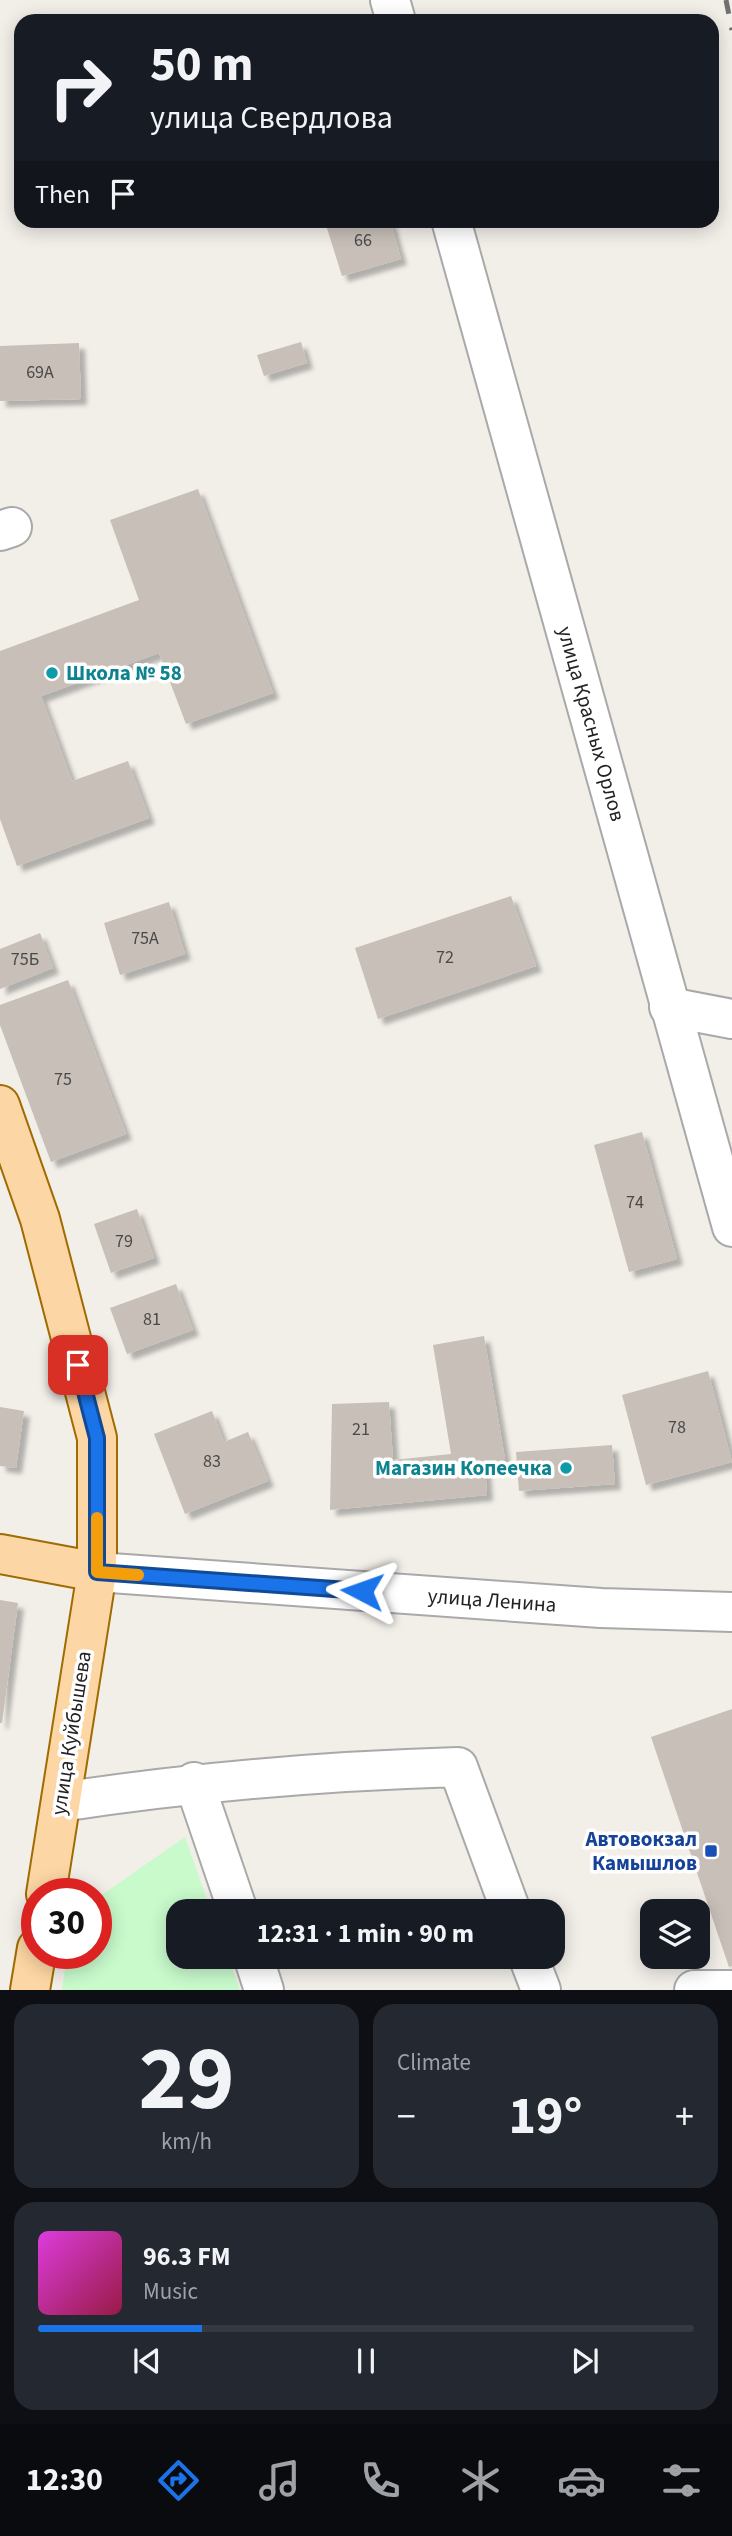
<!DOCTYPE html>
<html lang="en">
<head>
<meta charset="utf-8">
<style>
	body { margin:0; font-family:"Source Sans 3",sans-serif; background:#242831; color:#f1f3f6; height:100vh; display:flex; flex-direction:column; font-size:26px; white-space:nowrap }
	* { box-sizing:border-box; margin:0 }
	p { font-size:23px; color:#9ea1a6 }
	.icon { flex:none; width:38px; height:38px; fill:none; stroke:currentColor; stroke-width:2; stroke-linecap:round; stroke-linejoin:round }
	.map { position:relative; height:1990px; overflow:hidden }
	.panel { display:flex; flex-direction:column; gap:14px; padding:14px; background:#0d0f14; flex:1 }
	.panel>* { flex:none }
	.guide { position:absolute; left:14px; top:14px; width:705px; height:214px; border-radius:21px; box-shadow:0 4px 18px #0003; background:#171b24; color:#f1f3f6; overflow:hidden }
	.controls { position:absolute; left:640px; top:1899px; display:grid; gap:14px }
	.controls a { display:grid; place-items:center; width:70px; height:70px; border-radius:14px; background:#171b24; box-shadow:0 4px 18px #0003; font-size:35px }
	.speed { position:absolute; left:21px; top:1878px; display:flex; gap:14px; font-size:35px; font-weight:700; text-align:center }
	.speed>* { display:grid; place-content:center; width:91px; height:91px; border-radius:50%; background:#171b24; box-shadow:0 4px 18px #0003; line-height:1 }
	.speed .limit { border:10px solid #d22; background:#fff; color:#111 }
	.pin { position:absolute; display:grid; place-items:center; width:60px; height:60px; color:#fff; margin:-30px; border-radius:14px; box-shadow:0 4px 10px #0006 }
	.me { position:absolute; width:77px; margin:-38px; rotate:274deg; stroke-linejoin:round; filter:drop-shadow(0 0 5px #0008) }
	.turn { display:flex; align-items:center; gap:24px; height:147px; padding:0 21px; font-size:32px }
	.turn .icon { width:91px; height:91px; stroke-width:2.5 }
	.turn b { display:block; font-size:49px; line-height:60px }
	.then { display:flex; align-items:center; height:66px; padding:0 21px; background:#0003; gap:14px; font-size:26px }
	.big { font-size:52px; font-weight:700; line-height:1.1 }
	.panel .card { flex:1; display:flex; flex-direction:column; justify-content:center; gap:10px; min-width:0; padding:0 24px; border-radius:21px; background:#242831 }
	.panel .dial { align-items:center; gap:0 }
	.dial b { font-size:91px; line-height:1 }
	.song { display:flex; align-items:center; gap:21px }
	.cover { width:84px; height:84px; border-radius:10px; background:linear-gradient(135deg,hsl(300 70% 55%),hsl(340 70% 35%)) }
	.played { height:7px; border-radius:4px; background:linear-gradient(90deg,#1a73e8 25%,#363941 25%) }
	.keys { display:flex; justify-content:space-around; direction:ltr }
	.heat { display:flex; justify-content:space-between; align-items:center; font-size:38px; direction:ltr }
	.panel .tiles { flex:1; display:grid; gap:14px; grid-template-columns:1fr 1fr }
	.card:last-child { grid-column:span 2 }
	.trip { position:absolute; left:166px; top:1899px; width:399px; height:70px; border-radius:21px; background:#171b24; box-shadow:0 4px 18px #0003; font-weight:700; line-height:70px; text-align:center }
	.tabs { display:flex; height:112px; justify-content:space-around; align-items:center; background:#090b0e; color:#9ea1a6 }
	.tabs .icon { width:49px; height:49px }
	.tabs .on { color:#1a73e8 }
	.tabs b { font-size:32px; color:#f1f3f6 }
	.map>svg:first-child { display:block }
	.park { fill:#c8facc }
	.building { fill:#c7bfb8; filter:url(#shadow) }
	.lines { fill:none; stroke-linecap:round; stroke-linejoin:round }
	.minor-casing { stroke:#a9a9a9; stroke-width:42 }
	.major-casing { stroke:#a06b00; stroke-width:42 }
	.minor { stroke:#fff; stroke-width:38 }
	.major { stroke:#fcd6a4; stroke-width:38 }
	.rail { stroke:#707070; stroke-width:5; stroke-dasharray:14 14; stroke-linecap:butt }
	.route-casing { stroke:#114b97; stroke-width:18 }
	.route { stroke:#1a73e8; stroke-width:12 }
	.slow { stroke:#f59e0b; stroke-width:12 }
	.culture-dot { fill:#0f9aa8; stroke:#fff; stroke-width:2.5 }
	.transit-dot { fill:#1a4fb4; stroke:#fff; stroke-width:2.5 }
	.labels { text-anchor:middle; stroke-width:7; stroke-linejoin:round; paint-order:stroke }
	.number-label { font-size:18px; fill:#4b4948 }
	.culture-label { font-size:21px; font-weight:bold; fill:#0d838f; stroke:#fff; text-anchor:start }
	.street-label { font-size:21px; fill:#222; stroke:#fff }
	.transit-label { font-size:21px; font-weight:bold; fill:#164399; stroke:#fff; text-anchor:end }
</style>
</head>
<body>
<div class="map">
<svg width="732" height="1990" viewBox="0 0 732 1990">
	<defs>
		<filter id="shadow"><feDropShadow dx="6" dy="6" stdDeviation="2" flood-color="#0004"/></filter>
	</defs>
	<rect width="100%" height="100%" fill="#f2efe9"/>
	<path class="park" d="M185,1837L211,1911H178V1956L228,1957L240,1990H62L67,1953H96V1899Z"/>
	<path class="building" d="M329,220H390L401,259L342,276L325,222Z
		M301,342L307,363L264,376L257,355Z
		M79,343L81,399L0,401V346Z
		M198,489L273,693L186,724L159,653L41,696L72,781L128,761L149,818L17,866L0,819V651L139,600L110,520Z
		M511,896L536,966L378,1019L355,948Z
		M169,902L185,954L120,975L104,923Z
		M40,933L53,968L0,989V949Z
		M68,980L126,1134L51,1162L0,1025V1005Z
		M642,1132L677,1259L629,1272L594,1145Z
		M137,1209L154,1258L111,1273L94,1224Z
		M176,1284L193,1330L127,1354L110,1308Z
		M484,1336L505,1459L485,1466L487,1495L330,1510L332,1404L389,1402L393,1460L451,1454L433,1345Z
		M708,1371L732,1462L646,1485L622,1395Z
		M0,1407L24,1411L16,1468L0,1466Z
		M212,1411L224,1442L248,1432L268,1481L185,1514L154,1434Z
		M612,1445L615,1484L519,1491L516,1452Z
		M0,1600L18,1603L2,1723H0Z
		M732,1709V1966L729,1967L651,1737Z"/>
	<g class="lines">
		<g class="minor-casing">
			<g id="minor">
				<path d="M390,0L396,21"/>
				<path id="s1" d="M451,220L732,1227"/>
				<path d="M0,531L12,527"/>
				<path d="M669,1007L732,1019"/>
				<path id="s2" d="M97,1572L601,1608L732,1612"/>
				<path d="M194,1782L238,1911"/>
				<path d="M61,1802C193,1782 324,1771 458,1767L511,1911"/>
				<path d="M253,1956L264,1990"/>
				<path d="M528,1956L541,1990"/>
				<path d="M694,1990H732"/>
			</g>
		</g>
		<g class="major-casing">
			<path id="major" d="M0,1105L40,1219L97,1438V1572L46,1894
				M0,1554L97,1572
				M30,1990L37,1948"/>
		</g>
		<use href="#minor" class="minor"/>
		<use href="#major" class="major"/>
		<path class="rail" d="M726,0L732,30"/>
	</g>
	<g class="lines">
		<g class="route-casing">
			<path id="route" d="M78,1365L97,1438V1572L362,1591"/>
		</g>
		<use href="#route" class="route"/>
		<path class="slow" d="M97,1518V1572L138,1575"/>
	</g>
	<g class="culture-dot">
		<circle cx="52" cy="673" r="7"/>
		<circle cx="566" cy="1468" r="7"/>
	</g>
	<rect class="transit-dot" x="704" y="1844" width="14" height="14" rx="3.5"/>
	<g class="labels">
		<g class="number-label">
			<text x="363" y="246">66</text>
			<text x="40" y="378">69А</text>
			<text x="145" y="944">75А</text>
			<text x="445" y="963">72</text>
			<text x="25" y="965">75Б</text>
			<text x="63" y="1085">75</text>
			<text x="635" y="1208">74</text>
			<text x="124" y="1247">79</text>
			<text x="152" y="1325">81</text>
			<text x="677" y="1433">78</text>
			<text x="361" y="1435">21</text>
			<text x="212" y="1467">83</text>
		</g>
		<g class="culture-label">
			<text x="66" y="680">Школа № 58</text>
			<text x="552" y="1475" text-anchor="end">Магазин Копеечка</text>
		</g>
		<g class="street-label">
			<text dy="7" stroke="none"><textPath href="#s1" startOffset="523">улица Красных Орлов</textPath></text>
			<text dy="7" stroke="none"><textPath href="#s2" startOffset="396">улица Ленина</textPath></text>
			<text transform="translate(71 1733) rotate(-81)" y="7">улица Куйбышева</text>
		</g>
		<g class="transit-label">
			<text x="697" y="1846">Автовокзал<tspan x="697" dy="24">Камышлов</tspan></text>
		</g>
	</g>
</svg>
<div class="controls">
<a><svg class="icon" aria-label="layers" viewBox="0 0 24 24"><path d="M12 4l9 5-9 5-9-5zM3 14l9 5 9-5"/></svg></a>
</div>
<div class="speed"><div class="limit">30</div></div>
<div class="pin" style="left:78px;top:1365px;background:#d93025"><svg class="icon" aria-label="arrive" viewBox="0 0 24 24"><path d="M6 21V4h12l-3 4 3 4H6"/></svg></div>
<svg class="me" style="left:362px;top:1591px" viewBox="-20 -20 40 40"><path d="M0-17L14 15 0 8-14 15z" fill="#1a73e8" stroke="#fff" stroke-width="4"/></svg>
<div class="trip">12:31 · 1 min · 90 m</div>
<div class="guide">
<div class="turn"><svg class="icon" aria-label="right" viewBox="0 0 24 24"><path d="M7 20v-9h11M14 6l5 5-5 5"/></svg><div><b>50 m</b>улица Свердлова</div></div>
<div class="then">Then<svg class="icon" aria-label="arrive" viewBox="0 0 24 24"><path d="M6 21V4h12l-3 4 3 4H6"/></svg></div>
</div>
</div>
<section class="panel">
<div class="tiles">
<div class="card dial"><b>29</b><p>km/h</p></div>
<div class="card"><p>Climate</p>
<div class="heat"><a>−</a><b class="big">19°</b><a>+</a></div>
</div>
<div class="card">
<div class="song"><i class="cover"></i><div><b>96.3 FM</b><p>Music</p></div></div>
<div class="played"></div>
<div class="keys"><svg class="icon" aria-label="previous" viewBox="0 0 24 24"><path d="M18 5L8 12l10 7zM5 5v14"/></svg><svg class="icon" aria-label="pause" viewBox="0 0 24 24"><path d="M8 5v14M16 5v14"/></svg><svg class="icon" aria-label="next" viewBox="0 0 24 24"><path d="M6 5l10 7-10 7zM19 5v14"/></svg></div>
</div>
</div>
</section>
<nav class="tabs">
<b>12:30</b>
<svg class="icon on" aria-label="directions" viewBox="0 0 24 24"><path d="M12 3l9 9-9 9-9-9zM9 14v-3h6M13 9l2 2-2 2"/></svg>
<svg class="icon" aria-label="music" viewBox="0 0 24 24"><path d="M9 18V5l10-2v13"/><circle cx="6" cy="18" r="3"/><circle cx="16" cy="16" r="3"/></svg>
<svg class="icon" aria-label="phone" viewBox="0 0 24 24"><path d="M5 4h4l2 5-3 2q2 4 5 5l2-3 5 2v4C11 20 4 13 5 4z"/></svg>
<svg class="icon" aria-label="climate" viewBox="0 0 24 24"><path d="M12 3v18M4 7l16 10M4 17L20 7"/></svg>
<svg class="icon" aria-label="car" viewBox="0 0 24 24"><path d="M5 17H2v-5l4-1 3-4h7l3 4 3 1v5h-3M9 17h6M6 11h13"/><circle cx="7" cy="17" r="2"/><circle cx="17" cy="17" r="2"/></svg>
<svg class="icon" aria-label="filters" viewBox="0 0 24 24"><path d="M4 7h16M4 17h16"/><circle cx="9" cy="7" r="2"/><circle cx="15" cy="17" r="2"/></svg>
</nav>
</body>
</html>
